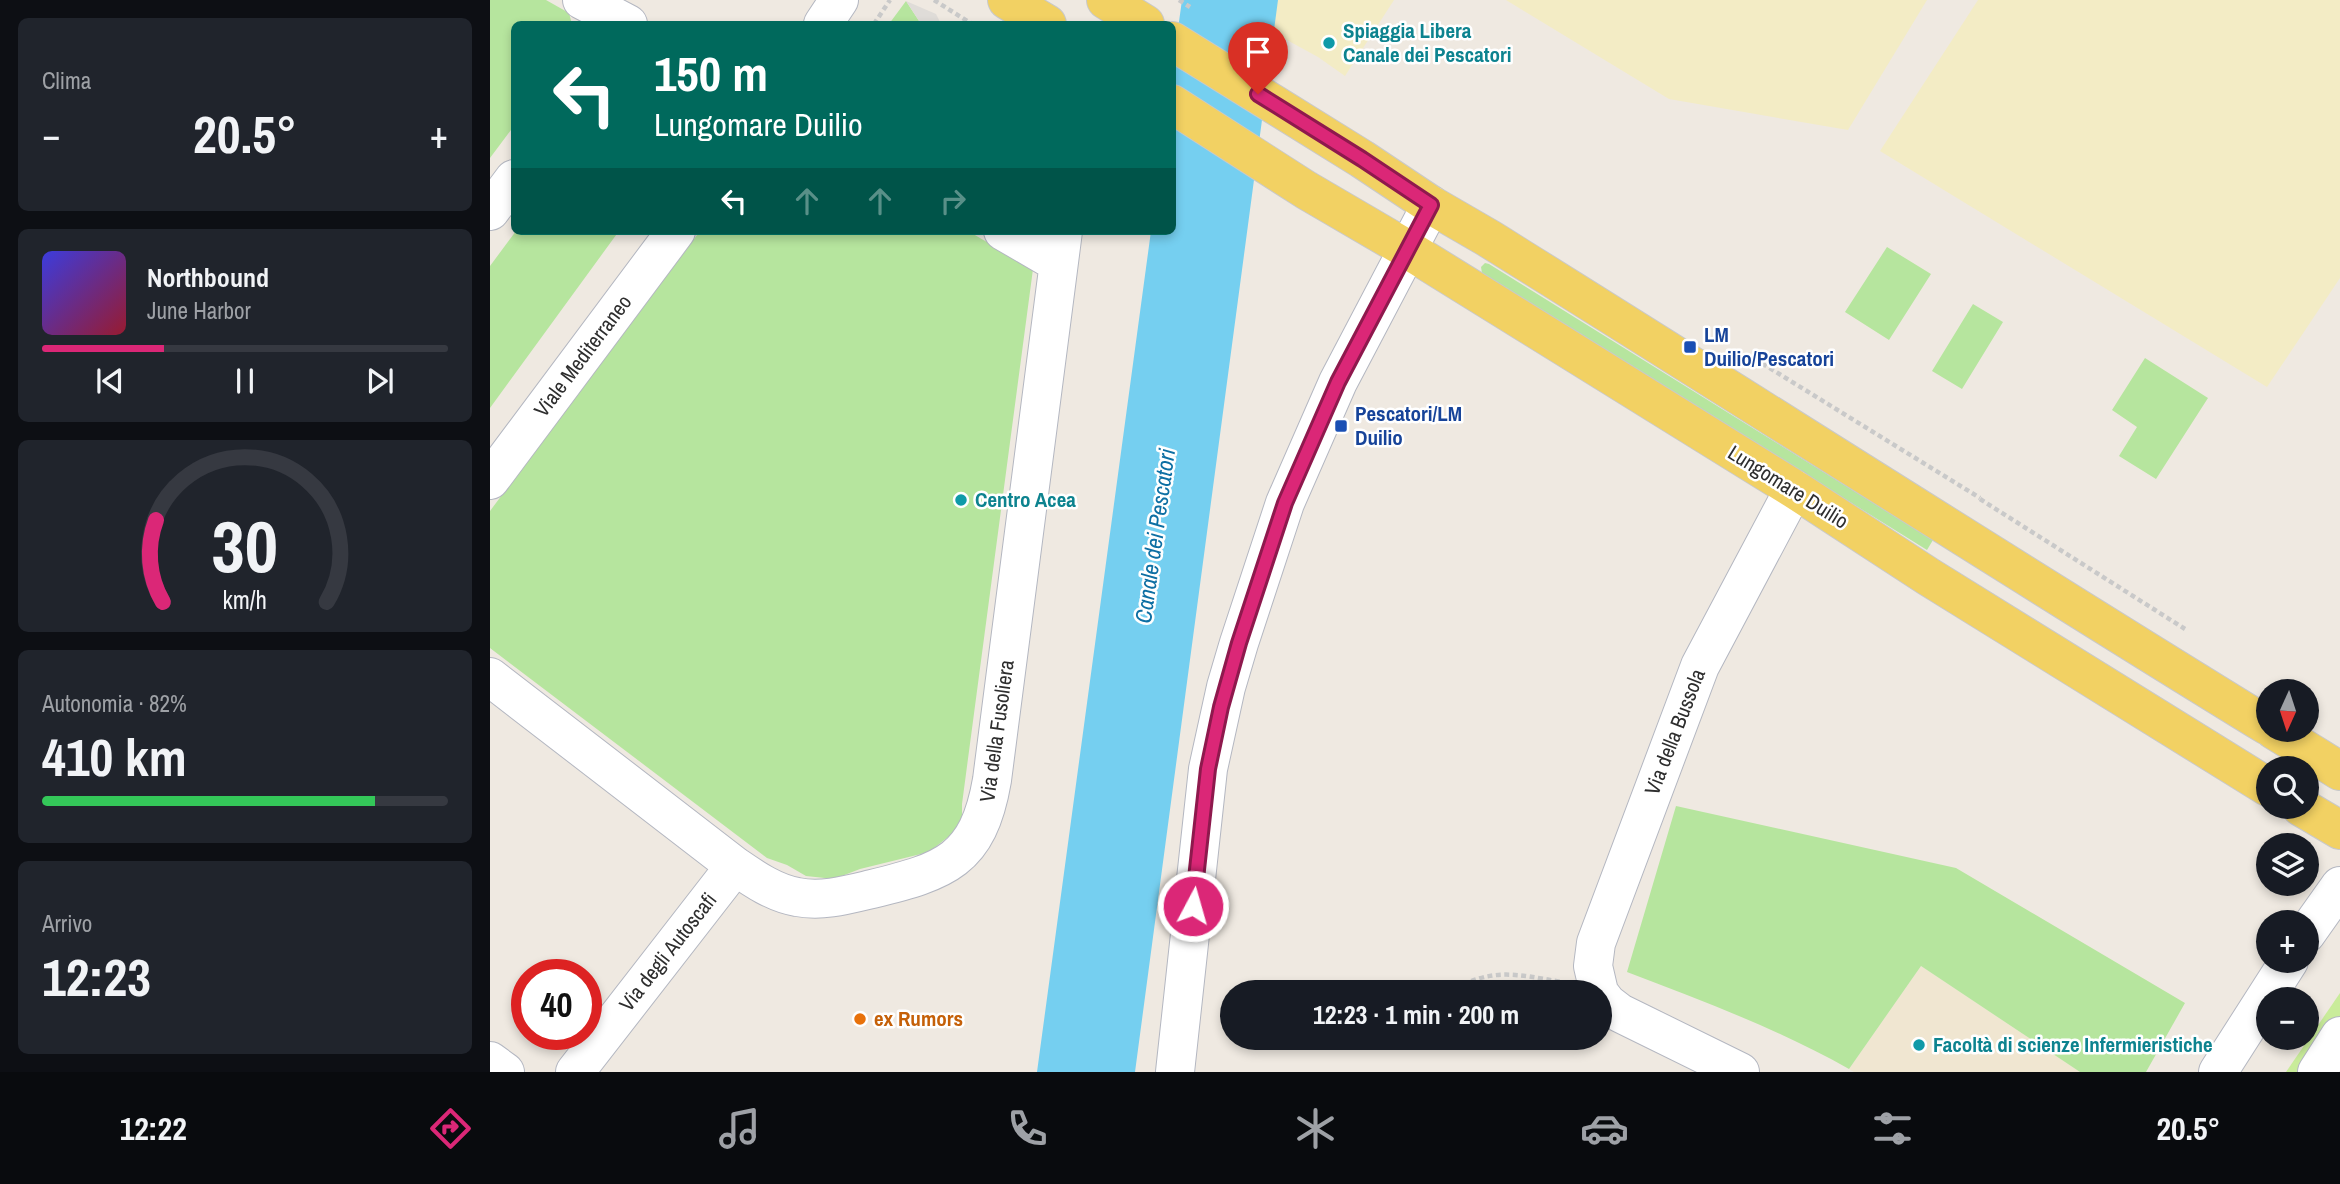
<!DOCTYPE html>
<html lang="it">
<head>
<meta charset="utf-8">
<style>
	body { margin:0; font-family:"Archivo Narrow",sans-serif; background:#20242c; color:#f1f3f6; height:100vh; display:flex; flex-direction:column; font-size:26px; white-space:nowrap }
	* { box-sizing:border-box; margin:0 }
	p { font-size:23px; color:#9ea1a6 }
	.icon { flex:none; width:38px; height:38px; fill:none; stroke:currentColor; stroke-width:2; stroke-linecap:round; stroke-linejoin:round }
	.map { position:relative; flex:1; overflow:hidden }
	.side { display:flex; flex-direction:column; gap:18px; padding:18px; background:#0d0f14; width:490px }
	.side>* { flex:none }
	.top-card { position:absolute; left:21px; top:21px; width:665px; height:214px; border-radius:10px; box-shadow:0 4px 10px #0003; background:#00695c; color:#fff; overflow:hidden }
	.needle { width:46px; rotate:183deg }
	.buttons { position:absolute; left:1766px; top:679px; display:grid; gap:14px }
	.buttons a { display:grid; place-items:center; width:63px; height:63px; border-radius:50%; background:#171b24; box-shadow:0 4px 10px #0003; font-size:35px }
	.speed { position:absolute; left:21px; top:959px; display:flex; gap:14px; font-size:35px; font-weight:700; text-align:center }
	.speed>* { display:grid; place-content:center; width:91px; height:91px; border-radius:50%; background:#171b24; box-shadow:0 4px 10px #0003; line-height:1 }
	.speed .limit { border:10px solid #d22; background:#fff; color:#111 }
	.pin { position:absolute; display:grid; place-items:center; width:60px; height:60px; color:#fff; margin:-72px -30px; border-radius:50% 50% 50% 0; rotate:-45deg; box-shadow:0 0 7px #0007 }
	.pin .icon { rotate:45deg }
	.me { position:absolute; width:77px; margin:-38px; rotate:6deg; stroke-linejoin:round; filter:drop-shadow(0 0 5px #0008) }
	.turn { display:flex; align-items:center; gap:24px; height:147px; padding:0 28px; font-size:32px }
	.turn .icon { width:91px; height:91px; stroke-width:2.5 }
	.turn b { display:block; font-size:49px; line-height:60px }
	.lanes { display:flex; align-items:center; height:66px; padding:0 28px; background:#0003; justify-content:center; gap:35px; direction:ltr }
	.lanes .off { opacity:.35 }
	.big { font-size:52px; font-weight:700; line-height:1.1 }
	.side .card { flex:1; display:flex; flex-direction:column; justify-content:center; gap:10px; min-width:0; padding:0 24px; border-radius:10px; background:#20242c }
	.side .dial { align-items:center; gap:0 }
	.dial svg { height:182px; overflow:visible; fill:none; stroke:#363941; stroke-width:7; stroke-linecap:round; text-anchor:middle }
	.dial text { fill:#f1f3f6; stroke:none }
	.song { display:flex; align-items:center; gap:21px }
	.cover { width:84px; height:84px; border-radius:10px; background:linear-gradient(135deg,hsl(240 70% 55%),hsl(350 70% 35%)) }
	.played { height:7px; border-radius:4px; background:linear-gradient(90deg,#db2777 30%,#363941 30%) }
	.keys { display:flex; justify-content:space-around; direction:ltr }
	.heat { display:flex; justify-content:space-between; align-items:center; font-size:38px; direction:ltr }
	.charge { height:10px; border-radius:5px; background:linear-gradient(90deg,#34c759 82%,#363941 0) }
	.trip { position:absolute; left:730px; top:980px; width:392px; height:70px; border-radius:35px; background:#171b24; box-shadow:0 4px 10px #0003; font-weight:700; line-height:70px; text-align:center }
	.menu { display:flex; height:112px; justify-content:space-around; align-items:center; background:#090b0e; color:#9ea1a6 }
	.menu .icon { width:49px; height:49px }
	.menu .selected { color:#db2777 }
	.menu b { font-size:32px; color:#f1f3f6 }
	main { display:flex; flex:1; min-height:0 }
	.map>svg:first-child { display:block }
	.education { fill:#f0e6d1 }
	.green { fill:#b6e59e }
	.sand { fill:#f3ecc5 }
	.pitch { fill:#c9ec9a }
	.plaza { fill:#dfdcd8 }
	.water { fill:#75cff0 }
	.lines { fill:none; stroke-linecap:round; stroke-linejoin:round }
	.minor-casing { stroke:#b4b7c1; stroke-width:40 }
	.major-casing { stroke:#c9c9c9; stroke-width:40 }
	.path { stroke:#c9c9c9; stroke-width:4.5; stroke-dasharray:5 3.5; stroke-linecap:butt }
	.minor { stroke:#fff; stroke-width:38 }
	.major { stroke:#f2d163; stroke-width:38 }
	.route-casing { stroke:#8e194d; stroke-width:18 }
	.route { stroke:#db2777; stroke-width:12 }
	.culture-dot { fill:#0f9aa8; stroke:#fff; stroke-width:2.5 }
	.transit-dot { fill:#1a4fb4; stroke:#fff; stroke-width:2.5 }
	.food-dot { fill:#e8710a; stroke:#fff; stroke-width:2.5 }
	.labels { text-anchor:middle; stroke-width:5; stroke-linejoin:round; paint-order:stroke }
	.culture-label { font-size:21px; font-weight:bold; fill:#0d838f; stroke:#fff; text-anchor:start }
	.transit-label { font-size:21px; font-weight:bold; fill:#164399; stroke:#fff; text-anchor:start }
	.street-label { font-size:21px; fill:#2e2e2e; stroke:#fff }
	.food-label { font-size:21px; font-weight:bold; fill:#c56008; stroke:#fff; text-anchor:start }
	.water-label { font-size:23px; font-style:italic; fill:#0d6fa3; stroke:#fff }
</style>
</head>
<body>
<main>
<section class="side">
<div class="card"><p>Clima</p>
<div class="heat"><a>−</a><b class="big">20.5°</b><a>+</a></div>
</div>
<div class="card">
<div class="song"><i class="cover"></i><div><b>Northbound</b><p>June Harbor</p></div></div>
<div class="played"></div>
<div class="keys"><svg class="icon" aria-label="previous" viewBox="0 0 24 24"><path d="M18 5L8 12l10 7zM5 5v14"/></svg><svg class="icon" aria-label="pause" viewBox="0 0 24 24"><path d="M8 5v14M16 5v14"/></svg><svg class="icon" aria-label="next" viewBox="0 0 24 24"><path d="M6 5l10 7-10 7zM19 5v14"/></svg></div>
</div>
<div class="card dial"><svg viewBox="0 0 100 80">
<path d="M14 69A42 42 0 1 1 86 69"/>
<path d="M14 69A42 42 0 0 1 11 33" stroke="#db2777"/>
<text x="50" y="56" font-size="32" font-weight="700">30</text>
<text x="50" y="72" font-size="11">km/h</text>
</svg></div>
<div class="card"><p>Autonomia · 82%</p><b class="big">410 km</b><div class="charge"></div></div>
<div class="card"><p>Arrivo</p><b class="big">12:23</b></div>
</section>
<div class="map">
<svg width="1850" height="1072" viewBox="0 0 1850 1072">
	<rect width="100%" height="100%" fill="#efe9e1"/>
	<path class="education" d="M1431,966L1590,1072H1364L1359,1069Z"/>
	<path class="green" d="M0,0H56L79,13L82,24H24V126L0,158Z
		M416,1L431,24H399Z
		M26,231H129L0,408V266Z
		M210,231H478L543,269L472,804V826L439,852L370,869L344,879L316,876L297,865L277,858L0,648V511Z
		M1397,247L1441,274L1399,340L1355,312Z
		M995,263L999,264L1443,540L1437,550L992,273L991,267Z
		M1483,304L1513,322L1472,389L1442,371Z
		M1655,358L1718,398L1666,479L1629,456L1647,427L1622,410Z
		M1186,806L1466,868L1695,1003L1656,1072H1590L1431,966L1359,1069C1288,1029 1213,1001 1137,972Z"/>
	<path class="sand" d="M779,0H904L855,76L828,57L775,28Z
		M1016,0H1437L1358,130L1179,99Z
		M1488,0H1850V278L1777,387L1390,151Z"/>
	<path class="pitch" d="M1850,993V1072H1796Z"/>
	<path class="plaza" d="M416,1L446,14L451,24H431Z"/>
	<path class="water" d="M692,0H788L645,1072H547L661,231H682V72Z"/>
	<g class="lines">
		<g class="minor-casing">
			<path id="minor" d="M92,0L138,24
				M333,24L349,0
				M0,211L24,179
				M513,231L568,263
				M0,480L186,231
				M0,677L245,866C264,879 284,893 307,897C332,902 357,895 382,889C455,871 488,861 502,780L573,231
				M1816,934L1850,886
				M1109,992L1103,966L1106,943L1210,666L1304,489
				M1110,994L1117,1003L1130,1013L1250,1072
				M0,1061L15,1072
				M85,1072L245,866
				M685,1072L718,769L736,687L749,643L795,503L848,382L941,205
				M1728,1072L1799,961
				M1827,1072L1850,1036"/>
		</g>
		<g class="major-casing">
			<path id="major" d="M517,0L557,24
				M616,0L655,24
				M682,41L872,159L941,205L998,238C1258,400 1517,566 1778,726
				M682,104L816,190L917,249L1304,489L1439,577L1778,787
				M1784,730L1850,771
				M1811,807L1850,830"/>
		</g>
		<path class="path" d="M444,0L482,24
			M689,0L700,7
			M384,24L400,0
			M1265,359L1490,498
			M1490,499L1695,629
			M822,992L824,990L832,992
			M958,992C1003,967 1024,974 1072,982"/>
		<use href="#minor" class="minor"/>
		<use href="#major" class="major"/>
	</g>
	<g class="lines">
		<g class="route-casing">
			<path id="route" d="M703,906L718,769L731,707L749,643L795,503L848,382L941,205L872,159L768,94"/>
		</g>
		<use href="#route" class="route"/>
	</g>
	<g class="culture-dot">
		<circle cx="839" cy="43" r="7"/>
		<circle cx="471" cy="500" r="7"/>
		<circle cx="1429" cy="1045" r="7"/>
	</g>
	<g class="transit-dot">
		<rect x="1193" y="340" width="14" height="14" rx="3.5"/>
		<rect x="844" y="419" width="14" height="14" rx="3.5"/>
	</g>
	<circle class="food-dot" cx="370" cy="1019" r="7"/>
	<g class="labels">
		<g class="culture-label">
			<text x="853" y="38">Spiaggia Libera<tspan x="853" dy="24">Canale dei Pescatori</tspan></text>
			<text x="485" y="507">Centro Acea</text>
			<text x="1443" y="1052">Facoltà di scienze Infermieristiche</text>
		</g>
		<g class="transit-label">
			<text x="1214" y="342">LM<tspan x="1214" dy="24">Duilio/Pescatori</tspan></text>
			<text x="865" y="421">Pescatori/LM<tspan x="865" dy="24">Duilio</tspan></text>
		</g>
		<g class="street-label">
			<text transform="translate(93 356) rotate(-53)" y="7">Viale Mediterraneo</text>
			<text transform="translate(1298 487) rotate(32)" y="7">Lungomare Duilio</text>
			<text transform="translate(507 731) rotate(-82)" y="7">Via della Fusoliera</text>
			<text transform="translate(1185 732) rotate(-69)" y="7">Via della Bussola</text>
			<text transform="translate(178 952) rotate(-52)" y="7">Via degli Autoscafi</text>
		</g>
		<g class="food-label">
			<text x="384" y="1026">ex Rumors</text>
		</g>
		<g class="water-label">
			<text transform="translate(665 536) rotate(-82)" y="8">Canale dei Pescatori</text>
		</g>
	</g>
</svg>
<div class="buttons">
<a><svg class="needle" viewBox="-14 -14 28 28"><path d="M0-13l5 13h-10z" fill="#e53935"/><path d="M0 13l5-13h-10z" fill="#9ea1a6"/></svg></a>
<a><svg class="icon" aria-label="search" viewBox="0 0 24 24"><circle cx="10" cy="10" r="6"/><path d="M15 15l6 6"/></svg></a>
<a><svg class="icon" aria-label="layers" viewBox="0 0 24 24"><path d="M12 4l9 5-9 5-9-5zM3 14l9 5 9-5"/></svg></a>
<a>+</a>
<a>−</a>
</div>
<div class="speed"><div class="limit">40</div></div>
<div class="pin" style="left:768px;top:94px;background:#d93025"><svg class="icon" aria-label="arrive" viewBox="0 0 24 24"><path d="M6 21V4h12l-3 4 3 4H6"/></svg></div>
<svg class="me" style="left:703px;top:906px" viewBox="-20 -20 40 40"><circle r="17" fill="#db2777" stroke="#fff" stroke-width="3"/><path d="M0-11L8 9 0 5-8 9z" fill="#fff"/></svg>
<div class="trip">12:23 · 1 min · 200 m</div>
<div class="top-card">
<div class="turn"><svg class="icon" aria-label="left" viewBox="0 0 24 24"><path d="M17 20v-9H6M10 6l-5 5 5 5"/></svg><div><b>150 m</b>Lungomare Duilio</div></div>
<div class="lanes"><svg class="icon" aria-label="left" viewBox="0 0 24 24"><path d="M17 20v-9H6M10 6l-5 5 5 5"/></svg><svg class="icon off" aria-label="ahead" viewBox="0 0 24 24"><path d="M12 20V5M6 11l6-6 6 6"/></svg><svg class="icon off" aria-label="ahead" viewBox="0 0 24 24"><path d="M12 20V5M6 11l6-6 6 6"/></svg><svg class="icon off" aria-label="right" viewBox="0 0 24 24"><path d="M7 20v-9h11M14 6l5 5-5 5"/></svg></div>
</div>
</div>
</main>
<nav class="menu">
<b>12:22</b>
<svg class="icon selected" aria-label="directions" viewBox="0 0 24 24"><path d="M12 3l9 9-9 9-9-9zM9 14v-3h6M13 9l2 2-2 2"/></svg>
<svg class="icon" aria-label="music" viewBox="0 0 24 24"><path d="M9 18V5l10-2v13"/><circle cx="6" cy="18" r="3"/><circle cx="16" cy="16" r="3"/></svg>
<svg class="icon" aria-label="phone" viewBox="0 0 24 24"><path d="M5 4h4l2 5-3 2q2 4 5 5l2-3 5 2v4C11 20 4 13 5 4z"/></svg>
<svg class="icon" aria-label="climate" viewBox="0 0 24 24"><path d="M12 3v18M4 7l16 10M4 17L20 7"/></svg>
<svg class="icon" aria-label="car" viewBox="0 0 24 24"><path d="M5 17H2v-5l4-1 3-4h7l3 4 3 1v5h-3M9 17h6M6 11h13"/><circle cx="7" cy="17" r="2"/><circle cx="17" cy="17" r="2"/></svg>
<svg class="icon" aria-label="filters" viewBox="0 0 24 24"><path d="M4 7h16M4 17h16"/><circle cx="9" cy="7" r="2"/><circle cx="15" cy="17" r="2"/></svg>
<b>20.5°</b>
</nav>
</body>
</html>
